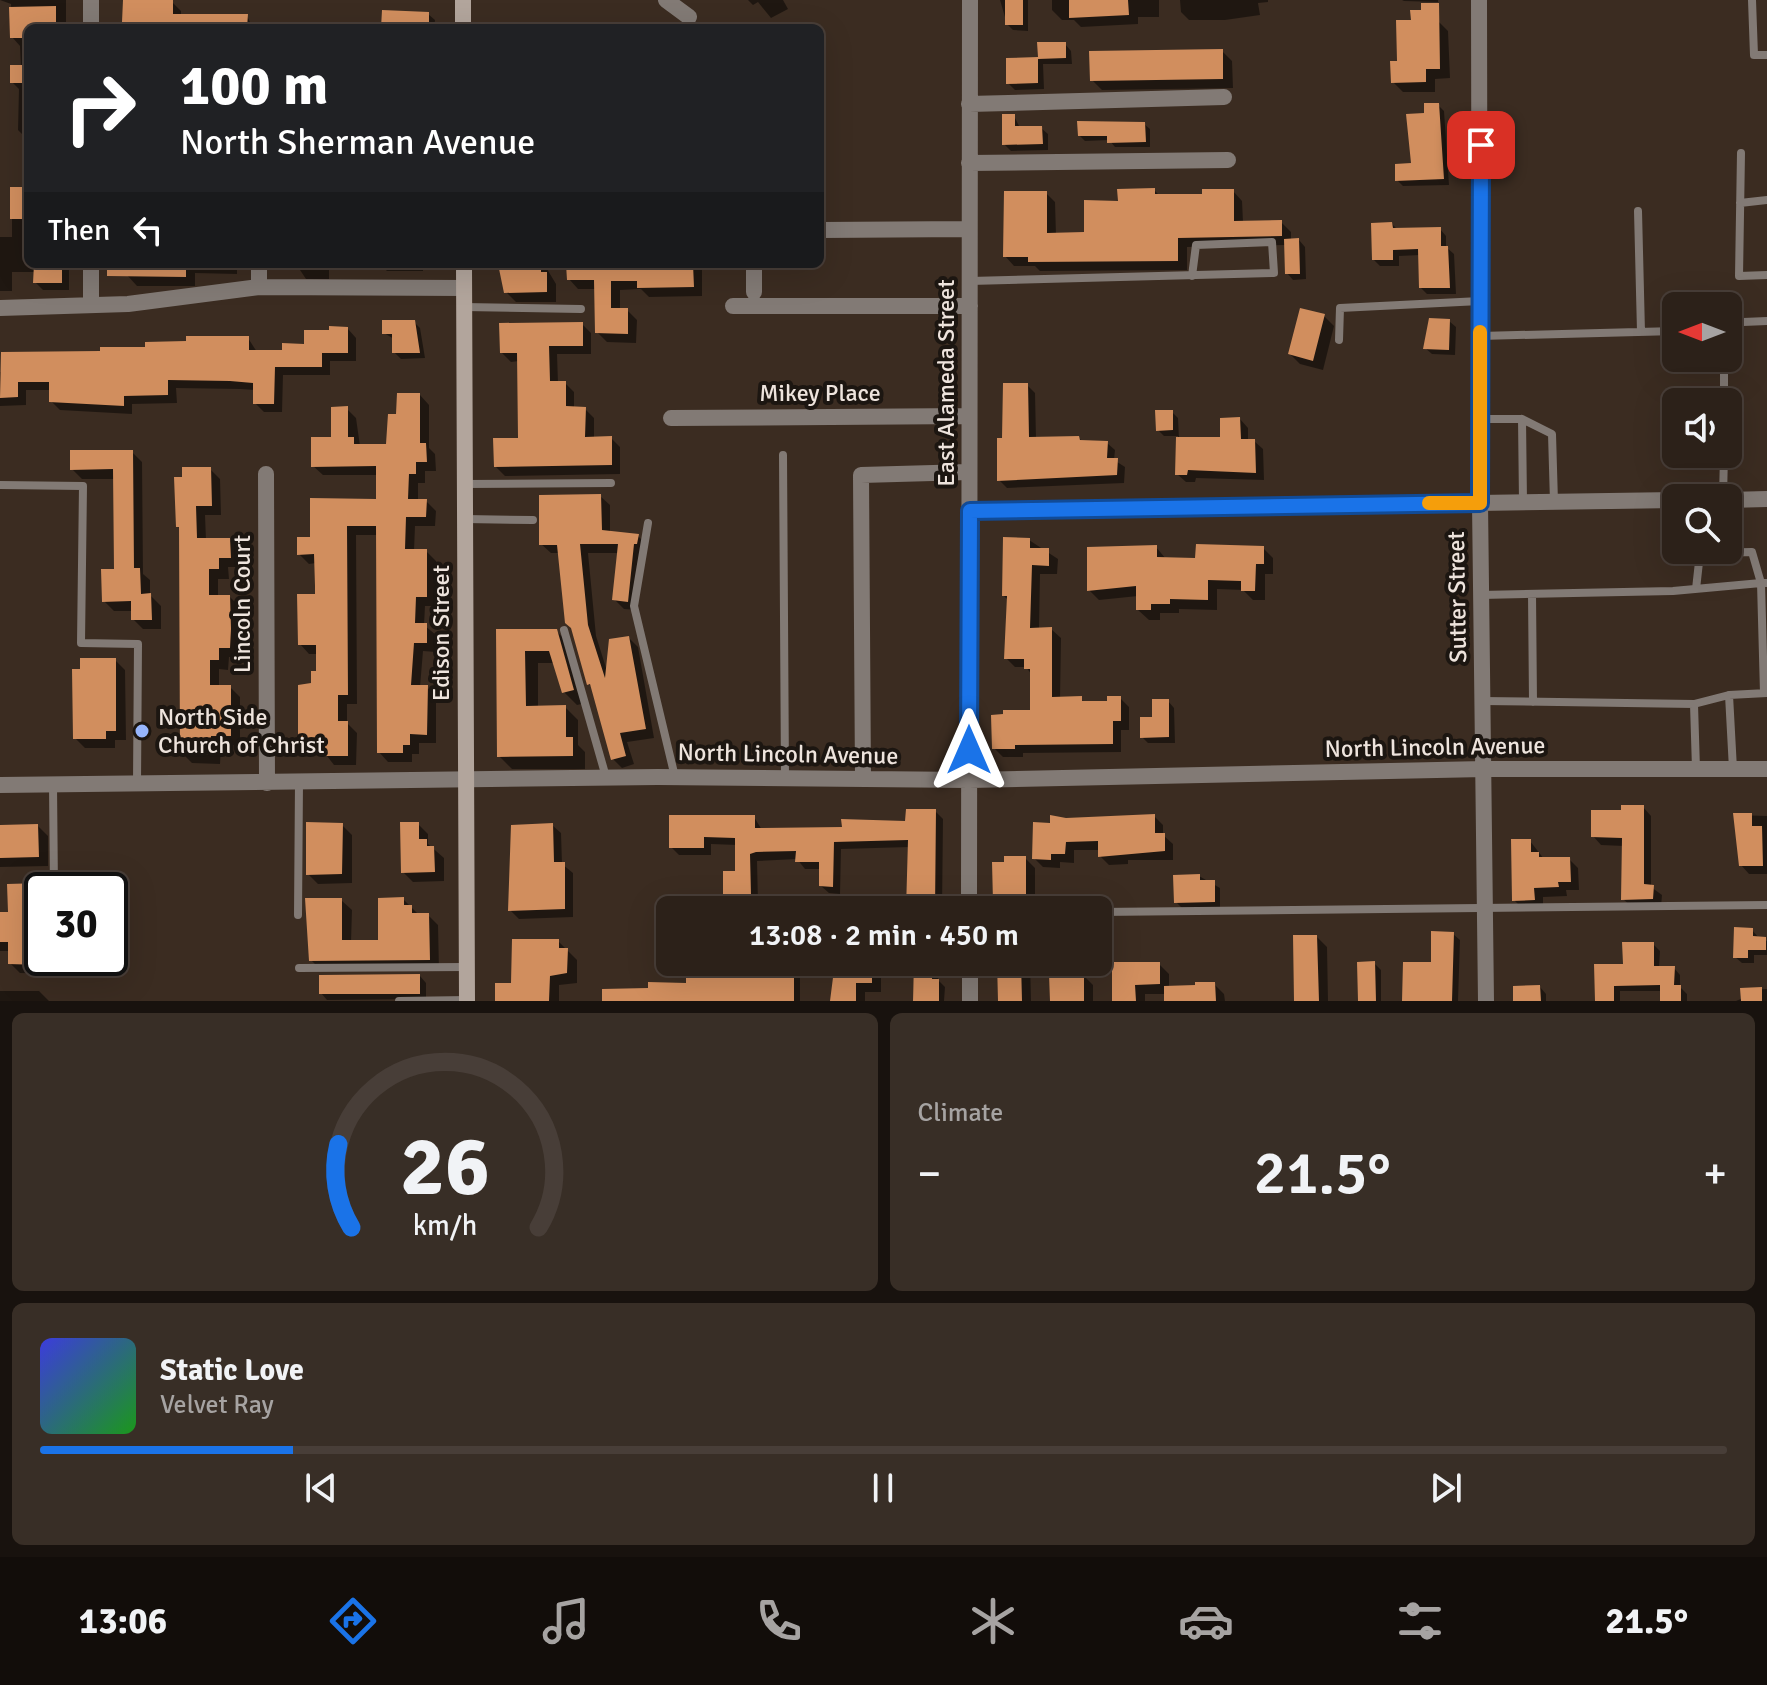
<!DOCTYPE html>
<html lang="en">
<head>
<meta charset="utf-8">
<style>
	body { margin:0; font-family:Signika,sans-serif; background:#382e26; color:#f1f3f6; height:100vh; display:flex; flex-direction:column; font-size:30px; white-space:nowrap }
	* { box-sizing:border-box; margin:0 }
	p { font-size:26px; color:#a6a3a2 }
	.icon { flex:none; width:44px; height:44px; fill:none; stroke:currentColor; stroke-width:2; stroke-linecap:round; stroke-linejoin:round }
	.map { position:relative; height:1001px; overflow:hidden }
	.details { display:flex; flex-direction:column; gap:12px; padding:12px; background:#18120e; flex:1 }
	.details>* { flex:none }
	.guide { position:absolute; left:24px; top:24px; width:800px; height:244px; border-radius:12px; box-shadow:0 8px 32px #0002,0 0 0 2px #483e38; background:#202124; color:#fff; overflow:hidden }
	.needle { width:52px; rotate:270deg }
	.tools { position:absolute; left:1662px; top:292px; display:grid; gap:16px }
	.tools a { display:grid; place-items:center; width:80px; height:80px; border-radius:12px; background:#2c2119; box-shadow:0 8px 32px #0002,0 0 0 2px #483e38; font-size:40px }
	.speed { position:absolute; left:24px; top:872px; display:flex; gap:16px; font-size:40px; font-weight:700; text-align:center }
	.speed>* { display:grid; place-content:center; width:104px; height:104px; border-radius:50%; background:#2c2119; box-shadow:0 8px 32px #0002,0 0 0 2px #483e38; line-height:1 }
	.speed .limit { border:4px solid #111; border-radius:12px; background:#fff; color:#111 }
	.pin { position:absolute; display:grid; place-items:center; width:68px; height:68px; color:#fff; margin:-34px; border-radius:16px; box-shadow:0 4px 12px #0006 }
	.me { position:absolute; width:88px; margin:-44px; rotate:0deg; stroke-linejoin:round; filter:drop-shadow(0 0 6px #0008) }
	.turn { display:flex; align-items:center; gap:28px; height:168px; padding:0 24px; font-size:36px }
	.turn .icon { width:104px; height:104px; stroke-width:2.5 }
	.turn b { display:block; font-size:56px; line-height:68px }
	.then { display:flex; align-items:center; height:76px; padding:0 24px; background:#0003; gap:16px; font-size:30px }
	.big { font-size:60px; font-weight:600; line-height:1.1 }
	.details .card { flex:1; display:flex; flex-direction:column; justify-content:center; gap:12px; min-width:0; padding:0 28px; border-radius:12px; background:#382e26 }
	.details .dial { align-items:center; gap:0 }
	.dial svg { height:208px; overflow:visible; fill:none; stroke:#483e38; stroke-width:7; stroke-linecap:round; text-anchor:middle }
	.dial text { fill:#f1f3f6; stroke:none }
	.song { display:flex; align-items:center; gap:24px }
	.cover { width:96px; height:96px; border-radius:12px; background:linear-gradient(135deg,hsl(240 70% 55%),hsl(120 70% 35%)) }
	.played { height:8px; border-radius:4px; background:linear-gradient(90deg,#1a73e8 15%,#483e38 15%) }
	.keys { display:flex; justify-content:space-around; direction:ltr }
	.heat { display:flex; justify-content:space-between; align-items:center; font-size:44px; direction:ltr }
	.details .tiles { flex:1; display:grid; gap:12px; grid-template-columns:1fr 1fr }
	.card:last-child { grid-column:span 2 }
	.trip { position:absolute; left:656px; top:896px; width:456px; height:80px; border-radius:12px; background:#2c2119; box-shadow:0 8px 32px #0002,0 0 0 2px #483e38; font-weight:600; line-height:80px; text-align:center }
	.tabs { display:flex; height:128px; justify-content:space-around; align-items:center; background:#120d0a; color:#a6a3a2 }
	.tabs .icon { width:56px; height:56px }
	.tabs .selected { color:#1a73e8 }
	.tabs b { font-size:36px; color:#f1f3f6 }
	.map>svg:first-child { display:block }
	.shadow { fill:#0007 }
	.building { fill:#d18e5e }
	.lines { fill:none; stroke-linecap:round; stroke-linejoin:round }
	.lane { stroke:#827a75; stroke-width:8 }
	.street { stroke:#827a75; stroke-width:16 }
	.secondary { stroke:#b2a59c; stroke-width:16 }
	.route-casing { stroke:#114b97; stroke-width:20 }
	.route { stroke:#1a73e8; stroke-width:14 }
	.slow { stroke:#f59e0b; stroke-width:14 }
	.poi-dot { fill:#97b6fd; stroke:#1c1611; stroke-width:3 }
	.labels { text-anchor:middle; stroke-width:8; stroke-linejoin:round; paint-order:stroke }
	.street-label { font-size:24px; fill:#eee4dd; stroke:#1c1611 }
	.poi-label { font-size:24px; fill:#eee4dd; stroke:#1c1611; text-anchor:start }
</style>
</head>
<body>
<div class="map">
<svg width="1767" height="1001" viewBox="0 0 1767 1001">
	<rect width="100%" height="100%" fill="#3b2c21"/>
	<path class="shadow" d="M0,0H66V28H28V140L18,130L19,89L12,82L21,67L20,46L12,37L11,4Z
		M125,0L171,1L181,11V28H131L124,22Z
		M748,0H783L788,9L771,18L758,2L753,5Z
		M1000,0H1028V31L1013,30L1007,24Z
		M1052,0H1159V17H1138V24L1081,27L1074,20H1062L1052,10Z
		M1180,0H1268V2L1258,3L1260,15L1225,20H1189L1181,12Z
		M1402,0H1438V2L1404,1Z
		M428,14L435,20L434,28H383Z
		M247,16L253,28H191Z
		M1438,21L1448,31L1450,78L1435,79V92H1403L1393,82L1400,63Z
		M1040,44H1065L1071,51L1072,64H1043L1044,89L1015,90L1008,83V60L1040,59Z
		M1222,51L1232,61L1233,88L1102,90L1092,80Z
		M1438,105L1444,111L1449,185L1403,186L1397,180L1413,165L1426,115Z
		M1014,116L1020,128H1041L1048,134V150L1011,151L1004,144Z
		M1144,124L1150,129V147H1115L1109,140L1085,141L1080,136Z
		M12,189H28V264H69V290H43L35,282V272H12V291H0V237H12Z
		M1154,190L1160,196H1204L1233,191L1242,201L1243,222H1281L1291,232V240H1299L1305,247L1306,279L1293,280L1287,273L1286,245L1187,247V270L1040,271L1035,266H1014L1005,256L1046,193L1055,202L1056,235L1086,234L1120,203Z
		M1392,224L1398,230L1440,229L1446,236V247L1454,254L1456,294H1427L1421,288L1420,255L1399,256V266H1380L1374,260Z
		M128,264H237V274L195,273V286H137L127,275Z
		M296,264H329V279H306Z
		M380,264H423V271H387Z
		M500,264H544L556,284V302H516L506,292Z
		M568,264H696L702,270V296L649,297L641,289L620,290V310H627L637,320L636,343L607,342L597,332L596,289H578L569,279Z
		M1324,316L1334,326L1323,370L1300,364L1290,354Z
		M1449,321L1456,327L1455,355L1432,354L1425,348Z
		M414,322L420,328L425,358L401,359L394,352V339L384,333Z
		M582,324L591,333V354H557L558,383H565L574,392V409H585L594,418V439L611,438L620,447V474L505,476L496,467L520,440L519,361L511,362L502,353Z
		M348,329L356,338V361H330V375H283L282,412H264L255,403V390L240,389L176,388L177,403L132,404V414L60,410L51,401V390H26V405L0,406V372L102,353L248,338L257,352H284L306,346V332Z
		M1027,385L1035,393L1036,439L1079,438L1083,442L1107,443L1115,450L1114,460L1125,467L1124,483L1007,488L999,480L1004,440Z
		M420,395L429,405V448L435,454L436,471H425V483H418V501H426L436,511L435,526H415L414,551H426L436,561V606H425L424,625L436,635V652L423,651L420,687H427L436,697V743H419V754H412V762H388L379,752L378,535H356L357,704H347V723L357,733L356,765H334L320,747H310L300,737L318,673V654H309L300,644L317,596L316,563L309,564L299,554L312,539L377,501L378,475H323L313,466L333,439L347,409L356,418L360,446H388L398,416Z
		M1172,412L1178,418L1179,439H1222L1240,419L1248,428V441H1254L1263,449L1264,480L1196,478L1195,482H1186L1177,474L1178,436H1164L1158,430Z
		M132,452L142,462L143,574L150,580V595L161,606V629H143L133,619V611H114L104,601L116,570L115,479H82L72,469Z
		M210,469L220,479L221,515H205L206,540H230L240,550V567H228L229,579H218V597H230L240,607V657H229L228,670L219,669V687H230L240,697V745H221L220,764L192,763L182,753L181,530L178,526Z
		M600,496L610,505V533L638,536L647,545L636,610L624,609L615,600L619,553H588L596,636L607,671L629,638L638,647L654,738L627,742L634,764L622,768L613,759L594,689L589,684L573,628L560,553H551L541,544Z
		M1029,540L1058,559L1057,574H1040L1039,629H1051L1061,638L1060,699L1109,703L1120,698L1129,707V730H1121V752L1023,753V757H1003L994,748L1032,712V675L1026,667H1015L1006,658L1009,601L1004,596Z
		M1156,547L1166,559L1197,560L1263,548L1273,558V574H1265V600H1253L1243,590L1217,589V610L1179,609V613H1160V620H1149L1138,610V596L1099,600L1089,590Z
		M498,631H556L570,644L586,703L577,705L564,692L555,663H538V707H565L578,720V745L585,752V769H512L499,756Z
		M115,660L125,670L126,740H115V748H85L75,738L82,671Z
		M1168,701L1174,708L1175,743H1148L1142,737Z
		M1643,807L1651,816V887L1662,895L1661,907H1632L1623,899L1624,846L1601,845L1593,836L1623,812Z
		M935,811L943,819L942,910H909L910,847L841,849L840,894L829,893L821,886V869H805L797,859L757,861L758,902L733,903L725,895L737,873V845L711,844V855H679L671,847L754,817L762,830L844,829L907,823Z
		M1735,815L1767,816V874H1749L1741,865Z
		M1154,816L1163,825V835L1173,844V860H1128V864L1109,865L1100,856V850H1074V863L1060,862V868L1043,867L1034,858L1052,825Z
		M418,824L428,834V844L444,858V881L413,882L403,872Z
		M342,825L352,835V883L318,884L308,874Z
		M552,825L561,833L562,864L573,873V917L519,919L510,910Z
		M38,826L48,836V866L0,867V827Z
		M1530,841L1544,859H1569L1578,868L1579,890H1566L1567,896L1543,897V909H1523L1514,900Z
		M1025,858L1035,868V910H1003L995,902Z
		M1199,876L1220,888V908H1182L1176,902Z
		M45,885L50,890H42L40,907L42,958H55V974L20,973L10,963V951H0V914H10L9,886Z
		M403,899L419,915H428L438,925L439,970H321L311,960L341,900L352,910L351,942H380Z
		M1752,930L1759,938L1767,941V955H1754V963H1742L1735,957Z
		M1453,934L1460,940L1458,1001H1404Z
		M1317,937L1327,947L1328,1001H1296Z
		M558,941L577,960V983L559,985V1001H497Z
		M1653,944L1660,951L1659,968H1674L1680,975V987L1687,994V1001H1662V991H1620V1001H1597L1625,966Z
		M688,962H712V969H733V962H787V970H793L800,977V1001H611L688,985Z
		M837,962H874L881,969V992H865V1001H832Z
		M915,962H938V980L945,987L944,1001H913Z
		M999,962H1030L1031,1001H1000Z
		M1374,963L1381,970V1001H1360Z
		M1159,964L1169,974V988L1214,984L1224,994L1225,1001H1166V994H1145V1001H1114Z
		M1083,975L1093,985V1001H1052Z
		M420,976L426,983V999L327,1000L321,993Z
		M1540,987L1546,994V1001H1515Z
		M1767,989V1001H1736L1743,998L1742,990Z
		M0,991H39L49,1001H0Z"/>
	<path class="building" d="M123,0H173V14H248L247,28H143V23L122,22Z
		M1005,0H1023V25H1005Z
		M1069,0H1128L1129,15L1069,18Z
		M1421,3H1439L1440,69H1426V82L1391,83L1390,61H1397L1396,20H1411L1410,10H1421Z
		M56,6V28H28V38H10L9,7Z
		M382,10L429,12V28H381Z
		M1037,42H1066V58L1038,59V83L1006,84V58L1038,57Z
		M1223,49V79L1090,81L1089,51Z
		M10,65H28V83H10Z
		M1424,103H1439L1444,179L1395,181V164L1411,163L1406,114L1424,113Z
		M1002,114H1015V126H1042L1043,144L1002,145Z
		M1077,121L1145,122L1146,142L1107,143V136H1078Z
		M10,187H28V219H10Z
		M1155,188V194H1202V189H1234V221L1282,220V236L1178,238V261L1028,262V257H1003L1004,191H1047V233L1084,232V200L1118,201L1117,189Z
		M1392,222L1393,228L1441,227V246H1448L1450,288H1419L1418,249L1393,250V260H1372L1371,223Z
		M1299,238L1300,274H1285L1284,239Z
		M34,264H62V283H33Z
		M107,264H186V277L107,276Z
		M498,264H541V272H547V292L504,293Z
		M566,264H693L694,287L637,288V281H611V308H628V334L595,333L594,280H567Z
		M1300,308L1325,314L1313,361L1288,354Z
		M1429,318L1450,319L1449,350L1423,349Z
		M382,320H415L420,353H392V334H382Z
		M583,322V346H549L550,381H566V406L586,407L585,437L612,436V465L494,467L493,438H518L517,353H500L499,323Z
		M329,326L348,327V353H322V367H275L274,404H253V383L230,381L168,380V395L124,396V406L49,402V382H18V397L0,398L1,352L100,351V347H145V342L186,341V336H249V350H282V343L304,344V330H329Z
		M1003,383H1028L1029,437L1079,436L1080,440L1108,441L1107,458H1118L1117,475L997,481V438H1002Z
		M397,393H420V443H426L427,462H416V474H409L408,499H427L426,517H406L405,549H427V597H416L415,623H427V643H414L411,685H428L427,735L410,734V745H403V753H377L376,526H347L348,695H338V721H348V756H323V746H317V738H298V685L311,683V671H316V645H298L297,594H315V586L314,554L297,555V537H310V498L376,499V466L311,467V437H331V407L348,406V437H354V444H386L388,414H396Z
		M1155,410H1173V430L1156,431Z
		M1240,417L1241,439H1255L1256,473L1188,470L1187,475H1175L1176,437H1220V418Z
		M70,450H133L134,568H140L141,594L151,593L152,620H131V601L102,602L101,569H114L113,469L70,470Z
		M182,467H211L212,506H196L197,538H230L231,558H219V569H209V595H230L231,629L230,648H219V660H210V685H231V736H211V755L180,754L179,527H176L174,477H182Z
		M601,494L602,530L639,534L637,544H634L628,602L612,600L618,544H580L588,625L605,678L609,639L629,636L646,729L620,733L626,756L611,760L590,684L587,685L571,628L565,623L557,545H539V495Z
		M1003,537L1030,538V548H1049V566L1032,565L1030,628L1052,627V697L1082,696V701H1107V696H1121V721H1113V744L1015,745V749H992L991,715L1003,714V710H1030V669H1024V659H1004L1007,596H1002Z
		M1196,544L1264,546V564H1256L1255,591H1241V581L1208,580V600L1170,599V604H1151V610H1136V586L1087,591V547L1157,545V557L1195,558Z
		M496,629H557L574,690L562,693L549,651H525L526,706L566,705V737H573V756L497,757Z
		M80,658H116V731H106V739H73L72,669H80Z
		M1152,699H1169V737L1140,738V717H1152Z
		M1621,805H1644V884L1654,885L1653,899L1621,900L1622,838L1591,837V810H1621Z
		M906,809H936L935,910H906L908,840L834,842L833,887L819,886V862H795L796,851L756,852L750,854L751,895L723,896V871H735V838L704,837V848H669V815H755V828L842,827L841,819L905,821Z
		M1733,813H1752V826H1762L1763,866H1739Z
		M1155,814V833H1165V851L1098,857V841L1066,842L1065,854H1051V860L1032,859L1033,822L1050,823V815L1066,818Z
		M306,822L343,823L342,874L306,875Z
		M400,822H419V839H427V846H434L435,872L401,873Z
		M553,823L554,862H565V909L508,911L511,825Z
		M38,824L39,857L0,858V825Z
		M1511,839H1531V852H1539V857H1570L1571,882H1558L1559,887L1534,888L1535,900L1512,901Z
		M1004,856H1026V902H993L992,862H1004Z
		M1200,874V880H1215V902L1174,903L1173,875Z
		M42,883V898H31V926H42V965L8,964V942H0V912H8L7,884Z
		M404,897V905H412V913H429L430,960L309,961L305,898H342V940H378V898Z
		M1734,927L1753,928V936L1766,937V950H1748V958H1733Z
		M1431,931L1454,932L1452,1001H1402L1403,962H1431Z
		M1293,935H1317L1319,1001H1294Z
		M512,939H559V948H568L567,973L550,976L549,1001H495V983H511Z
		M1622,942H1654V966H1675L1674,985H1681V1001H1660V985L1614,986V1001H1595L1594,964H1623Z
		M1375,961L1376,1001H1358L1357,962Z
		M686,962H706V967L757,963V968H794V1001H602V989L648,988V982L686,983Z
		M835,962H872V983H856V1001H830Z
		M914,962H933L932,979H939V1001H913Z
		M997,962H1021L1022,1001H998Z
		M1112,962H1160V984L1135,985L1136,1001H1112Z
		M1084,973V1001H1050L1049,974Z
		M420,974V994H319V975Z
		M1195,982H1215L1216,1001H1164V986L1195,985Z
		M1540,985L1541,1001H1513V986Z
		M1762,987V1001H1741L1740,988Z"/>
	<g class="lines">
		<path class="lane" d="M1752,0L1754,55H1767
			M1741,153L1739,276L1767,275
			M1740,203L1767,200
			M1638,211L1641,332
			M970,281L1274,273L1272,242L1196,245L1192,276
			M464,307L581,309
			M1743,322L1767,321
			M1480,336L1676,331
			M1339,340L1340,308L1480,301
			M1724,402V359
			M1480,419H1522L1523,502
			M1522,419L1552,434L1554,502
			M783,455L785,778
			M465,484L611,483
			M0,485L83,486L81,643L138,644L137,783
			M1723,498L1724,454
			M465,519L533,520
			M648,523L634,606L675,777
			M1532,594L1533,702
			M1481,595L1673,591L1761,583L1752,552L1700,553L1696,589
			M564,630L606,777
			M1764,693L1761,583H1767
			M1729,695L1767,693
			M1483,701L1694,704L1696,769
			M1694,704L1729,695L1733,769
			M53,785L54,890
			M1098,912L1767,905
			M298,915L299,782
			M668,915H670
			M299,968L466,967
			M399,1001L467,1000"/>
		<path class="street" d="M666,0L689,17
			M1479,0L1480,503L1486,1001
			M91,28V0
			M969,104L1224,97
			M969,163L1228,160
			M820,230L969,229
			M259,264V287
			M754,264V292
			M91,304V264
			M733,306H970
			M0,308L128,304L259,287L464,288
			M671,418L969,416
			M266,474L267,783
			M1728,500L1767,499
			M970,511L1676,500
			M863,779L861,475L969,472
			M0,785L658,777L969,780L1484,769H1767
			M969,910L970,0
			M970,962V1001"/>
		<path class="secondary" d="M463,0V28
			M464,264L467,1001"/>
	</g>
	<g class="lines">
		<g class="route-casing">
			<path id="route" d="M969,750L970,511L1480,503L1481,145"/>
		</g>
		<use href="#route" class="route"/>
		<path class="slow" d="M1429,503H1480V332"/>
	</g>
	<circle class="poi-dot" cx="142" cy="731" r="8"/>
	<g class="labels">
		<g class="street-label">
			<text transform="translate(946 383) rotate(-90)" y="8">East Alameda Street</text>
			<text x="820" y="401">Mikey Place</text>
			<text transform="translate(1457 597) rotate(-91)" y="8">Sutter Street</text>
			<text transform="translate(242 604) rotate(-90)" y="8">Lincoln Court</text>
			<text transform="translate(441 633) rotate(-90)" y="8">Edison Street</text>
			<text transform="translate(1435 747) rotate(-1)" y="8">North Lincoln Avenue</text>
			<text transform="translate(788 754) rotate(1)" y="8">North Lincoln Avenue</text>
		</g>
		<g class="poi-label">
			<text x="158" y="725">North Side<tspan x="158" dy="28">Church of Christ</tspan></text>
		</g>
	</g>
</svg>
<div class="tools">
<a><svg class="needle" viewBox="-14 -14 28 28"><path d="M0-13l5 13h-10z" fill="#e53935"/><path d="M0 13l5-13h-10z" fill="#a6a3a2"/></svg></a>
<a><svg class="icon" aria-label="sound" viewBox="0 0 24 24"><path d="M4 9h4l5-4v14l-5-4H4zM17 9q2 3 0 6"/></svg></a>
<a><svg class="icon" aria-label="search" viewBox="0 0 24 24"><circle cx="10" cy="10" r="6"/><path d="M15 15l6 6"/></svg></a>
</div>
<div class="speed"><div class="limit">30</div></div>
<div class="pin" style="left:1481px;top:145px;background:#d93025"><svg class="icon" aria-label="arrive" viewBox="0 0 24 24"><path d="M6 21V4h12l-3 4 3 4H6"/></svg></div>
<svg class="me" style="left:969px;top:750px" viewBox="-20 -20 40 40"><path d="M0-17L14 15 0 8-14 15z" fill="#1a73e8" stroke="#fff" stroke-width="4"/></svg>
<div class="trip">13:08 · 2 min · 450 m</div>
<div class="guide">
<div class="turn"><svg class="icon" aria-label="right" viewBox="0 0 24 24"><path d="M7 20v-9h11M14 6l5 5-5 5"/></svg><div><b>100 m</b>North Sherman Avenue</div></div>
<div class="then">Then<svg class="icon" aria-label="left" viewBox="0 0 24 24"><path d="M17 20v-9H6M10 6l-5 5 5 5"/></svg></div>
</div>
</div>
<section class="details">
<div class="tiles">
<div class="card dial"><svg viewBox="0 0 100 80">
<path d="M14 69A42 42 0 1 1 86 69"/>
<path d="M14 69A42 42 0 0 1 9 37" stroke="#1a73e8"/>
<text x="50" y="56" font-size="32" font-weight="700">26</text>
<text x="50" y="72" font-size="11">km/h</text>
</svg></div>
<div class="card"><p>Climate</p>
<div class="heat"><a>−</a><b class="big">21.5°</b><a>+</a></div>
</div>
<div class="card">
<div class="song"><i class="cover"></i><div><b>Static Love</b><p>Velvet Ray</p></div></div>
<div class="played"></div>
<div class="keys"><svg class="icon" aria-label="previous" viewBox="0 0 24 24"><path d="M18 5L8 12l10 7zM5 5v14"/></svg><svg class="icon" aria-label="pause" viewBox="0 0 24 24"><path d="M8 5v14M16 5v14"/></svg><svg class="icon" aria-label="next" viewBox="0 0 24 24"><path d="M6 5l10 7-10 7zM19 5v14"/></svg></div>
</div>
</div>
</section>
<nav class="tabs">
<b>13:06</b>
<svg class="icon selected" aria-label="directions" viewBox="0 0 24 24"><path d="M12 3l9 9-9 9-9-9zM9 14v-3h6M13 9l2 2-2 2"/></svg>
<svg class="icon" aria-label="music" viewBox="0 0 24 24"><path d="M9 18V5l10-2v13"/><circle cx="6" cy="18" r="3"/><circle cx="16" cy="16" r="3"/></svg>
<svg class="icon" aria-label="phone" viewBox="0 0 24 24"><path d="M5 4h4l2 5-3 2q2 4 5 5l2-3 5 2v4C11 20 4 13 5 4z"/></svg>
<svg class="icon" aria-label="climate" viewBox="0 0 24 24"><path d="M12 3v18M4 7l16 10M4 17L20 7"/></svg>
<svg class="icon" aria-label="car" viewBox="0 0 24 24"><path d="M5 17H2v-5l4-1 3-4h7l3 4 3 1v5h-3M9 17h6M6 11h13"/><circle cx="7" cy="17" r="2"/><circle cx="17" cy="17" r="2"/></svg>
<svg class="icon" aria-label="filters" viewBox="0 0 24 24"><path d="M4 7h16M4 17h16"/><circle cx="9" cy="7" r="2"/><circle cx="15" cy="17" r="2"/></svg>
<b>21.5°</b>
</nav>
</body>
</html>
